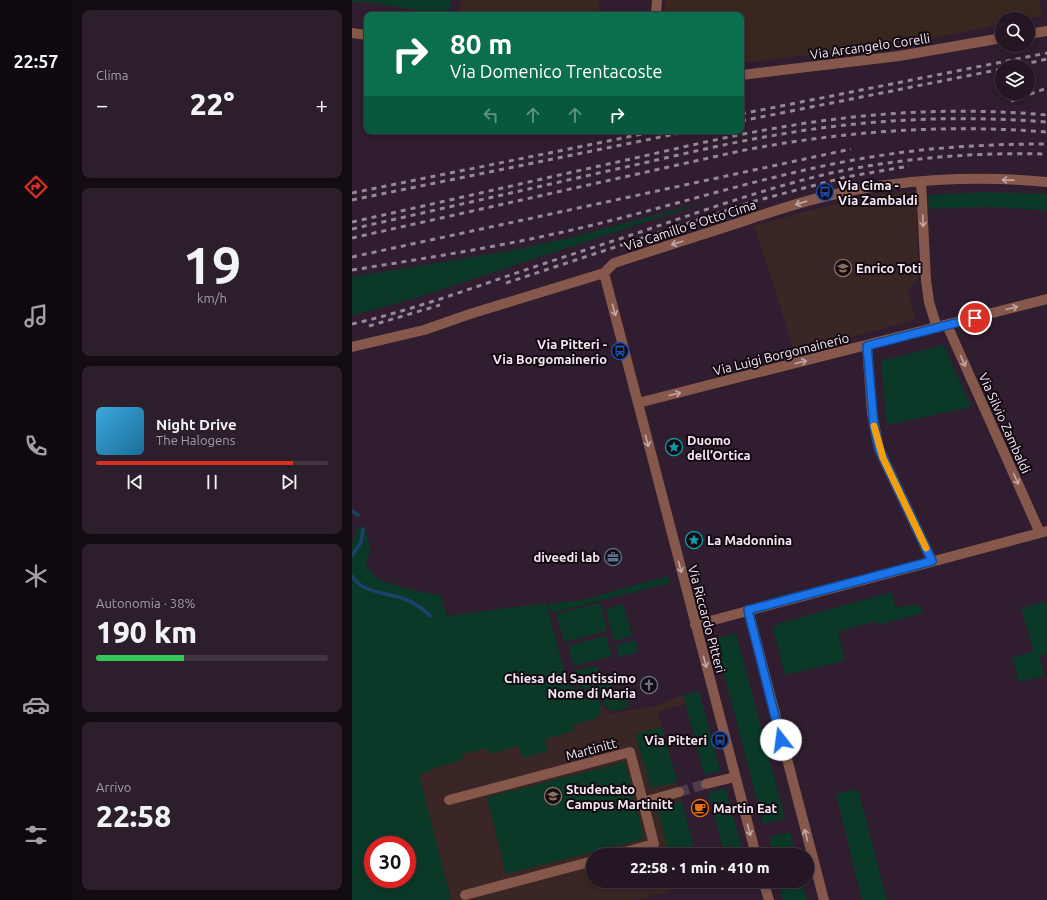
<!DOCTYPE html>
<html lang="it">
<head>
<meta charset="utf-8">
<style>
	body { margin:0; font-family:Ubuntu,sans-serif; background:#2c1f2b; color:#f1f3f6; height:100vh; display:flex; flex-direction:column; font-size:15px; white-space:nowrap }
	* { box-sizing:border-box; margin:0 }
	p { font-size:13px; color:#a39fa6 }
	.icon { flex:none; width:22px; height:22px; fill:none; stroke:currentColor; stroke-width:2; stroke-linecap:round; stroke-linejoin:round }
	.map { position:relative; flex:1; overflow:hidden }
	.panel { display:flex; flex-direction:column; gap:10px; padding:10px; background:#140c13; width:280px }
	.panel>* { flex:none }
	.guide { position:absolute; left:12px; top:12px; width:380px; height:122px; border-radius:8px; box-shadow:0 2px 10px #0003,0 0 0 1px #413541; background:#0b6e4f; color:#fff; overflow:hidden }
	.fabs { position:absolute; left:643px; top:12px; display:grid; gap:8px }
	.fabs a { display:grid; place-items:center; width:40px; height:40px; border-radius:50%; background:#241623; box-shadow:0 2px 10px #0003,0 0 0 1px #413541; font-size:20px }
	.speed { position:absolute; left:12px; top:836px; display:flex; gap:8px; font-size:20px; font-weight:700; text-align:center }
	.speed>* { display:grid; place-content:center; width:52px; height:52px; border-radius:50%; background:#241623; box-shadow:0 2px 10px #0003,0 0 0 1px #413541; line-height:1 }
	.speed .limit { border:6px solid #d22; background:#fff; color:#111 }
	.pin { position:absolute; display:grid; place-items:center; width:34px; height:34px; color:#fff; margin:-17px; border:2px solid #fff; border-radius:50%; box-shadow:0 1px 4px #0007 }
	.me { position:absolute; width:44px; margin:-22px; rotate:345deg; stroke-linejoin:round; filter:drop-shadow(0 0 3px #0008) }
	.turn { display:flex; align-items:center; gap:14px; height:84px; padding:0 20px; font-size:18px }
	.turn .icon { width:52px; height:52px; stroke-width:2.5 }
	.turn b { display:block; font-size:28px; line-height:34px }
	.lanes { display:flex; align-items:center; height:38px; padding:0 20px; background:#0003; justify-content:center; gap:20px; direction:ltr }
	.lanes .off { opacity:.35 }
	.big { font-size:30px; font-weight:800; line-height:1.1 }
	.panel .widget { flex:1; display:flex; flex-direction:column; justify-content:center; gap:6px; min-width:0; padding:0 14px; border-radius:8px; background:#2c1f2b }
	.panel .dial { align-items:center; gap:0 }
	.dial b { font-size:52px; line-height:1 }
	.song { display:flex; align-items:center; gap:12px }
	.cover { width:48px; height:48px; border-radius:6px; background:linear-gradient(135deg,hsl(200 70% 55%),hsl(200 70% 35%)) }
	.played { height:4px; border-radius:2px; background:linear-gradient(90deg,#d93025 85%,#413541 85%) }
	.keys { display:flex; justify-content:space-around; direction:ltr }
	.heat { display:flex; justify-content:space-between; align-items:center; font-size:22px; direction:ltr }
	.charge { height:6px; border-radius:3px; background:linear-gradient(90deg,#34c759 38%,#413541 0) }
	.trip { position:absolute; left:234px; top:848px; width:228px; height:40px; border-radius:20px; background:#241623; box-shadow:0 2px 10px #0003,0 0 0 1px #413541; font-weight:800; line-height:40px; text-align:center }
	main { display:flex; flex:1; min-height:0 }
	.dock { display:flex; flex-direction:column; width:72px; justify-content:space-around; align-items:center; background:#0e090e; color:#a39fa6 }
	.dock .icon { width:28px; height:28px }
	.dock .selected { color:#d93025 }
	.dock b { font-size:18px; color:#f1f3f6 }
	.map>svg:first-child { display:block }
	.industrial { fill:#39271f }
	.education { fill:#3a2625 }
	.green { fill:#0b3928; fill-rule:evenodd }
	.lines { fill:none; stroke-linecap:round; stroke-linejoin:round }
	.stream { stroke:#1e406c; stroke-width:3.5 }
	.minor-tunnel { stroke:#4e3b4d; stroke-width:10; stroke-dasharray:10 5; stroke-linecap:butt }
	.minor { stroke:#86584b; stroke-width:10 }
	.rail { stroke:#978796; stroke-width:3; stroke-dasharray:5 5; stroke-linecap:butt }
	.oneway { stroke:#c3a7a8 }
	.route-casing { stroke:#114b97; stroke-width:10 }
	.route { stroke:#1a73e8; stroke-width:7 }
	.slow { stroke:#f59e0b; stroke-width:7 }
	.labels { text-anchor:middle; stroke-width:4; stroke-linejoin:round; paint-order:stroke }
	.street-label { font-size:13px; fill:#f5e8f4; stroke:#130a12 }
	.poi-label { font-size:13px; font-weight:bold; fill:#f5e8f4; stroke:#130a12; text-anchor:start }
</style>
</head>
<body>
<main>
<nav class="dock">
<b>22:57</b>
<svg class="icon selected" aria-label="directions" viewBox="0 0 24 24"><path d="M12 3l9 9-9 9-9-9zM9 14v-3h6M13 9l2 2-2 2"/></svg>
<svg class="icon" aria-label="music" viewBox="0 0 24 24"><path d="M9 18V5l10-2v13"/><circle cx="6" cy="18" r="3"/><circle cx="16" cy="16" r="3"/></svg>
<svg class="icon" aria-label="phone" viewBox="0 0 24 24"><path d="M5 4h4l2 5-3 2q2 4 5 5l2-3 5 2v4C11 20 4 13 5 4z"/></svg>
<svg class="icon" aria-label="climate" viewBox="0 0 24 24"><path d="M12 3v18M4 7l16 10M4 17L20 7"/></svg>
<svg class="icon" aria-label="car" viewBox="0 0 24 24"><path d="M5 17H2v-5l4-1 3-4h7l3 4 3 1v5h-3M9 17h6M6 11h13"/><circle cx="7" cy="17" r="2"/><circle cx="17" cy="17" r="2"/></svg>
<svg class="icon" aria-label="filters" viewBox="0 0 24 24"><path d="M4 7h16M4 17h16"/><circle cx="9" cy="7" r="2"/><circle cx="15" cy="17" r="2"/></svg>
</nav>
<section class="panel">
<div class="widget"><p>Clima</p>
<div class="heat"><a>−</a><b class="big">22°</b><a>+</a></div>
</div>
<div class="widget dial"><b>19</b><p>km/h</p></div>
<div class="widget">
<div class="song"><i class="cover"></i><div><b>Night Drive</b><p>The Halogens</p></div></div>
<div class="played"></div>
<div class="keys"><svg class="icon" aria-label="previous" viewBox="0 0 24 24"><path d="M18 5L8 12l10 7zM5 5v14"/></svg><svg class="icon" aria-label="pause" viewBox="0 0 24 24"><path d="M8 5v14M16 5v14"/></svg><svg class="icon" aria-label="next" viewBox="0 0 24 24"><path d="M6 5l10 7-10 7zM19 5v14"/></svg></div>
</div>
<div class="widget"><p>Autonomia · 38%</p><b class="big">190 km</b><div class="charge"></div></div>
<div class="widget"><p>Arrivo</p><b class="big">22:58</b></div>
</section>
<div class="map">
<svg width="695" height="900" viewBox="0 0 695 900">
	<rect width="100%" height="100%" fill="#301d2f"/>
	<path class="industrial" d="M109,0H248L246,15H105Z
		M313,0H687L689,11V16L674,19H650V24L555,43L389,63V15H312Z"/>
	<path class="education" d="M558,191L565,197L566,281L555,290L564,319L442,354L438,337L402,226L497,200L524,194Z
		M331,695L333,704L306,712L344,855H241V881H321L319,891L283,900H99L61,756L249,705L260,714L277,710H283L300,707Z"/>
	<path class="green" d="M0,0H100L98,9L87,15L74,14L62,10L22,3L0,2Z
		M633,192L695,194V210L633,207L577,209L576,196L578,195Z
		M360,200L100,286L50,302L0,315V277L151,252L217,238Z
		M592,345L619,407L535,425L529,361Z
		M13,526L18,549L14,565L25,579L55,589L89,596L95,616L194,603L216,685C223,688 248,696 249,705C249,709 247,715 246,718L221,725L223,731L193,739L196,751L170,758L167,746L137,754L135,748L110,754L111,760L82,768L77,772L67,774L99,900H0V543L5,528L11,529ZM21,845H55V879H21Z
		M316,576L318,583L199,613L196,604L231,600Z
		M540,592L543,608L567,604L571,613L526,625L524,621L486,632L492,656V661L433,675L422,633V628L425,624Z
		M695,601V654L687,656L692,676L667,682L660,658L682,651L669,608Z
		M248,603L255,631L212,642L204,614Z
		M271,604L280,636L262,641L254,609Z
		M384,633L433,818L411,824L363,639Z
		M254,636L260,656L221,666L216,646Z
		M283,640L286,652L267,657L264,645Z
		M245,666L250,682L259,680L264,700L274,698L276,707L260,711L252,705L250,700L233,689L221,684L219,672Z
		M347,691L368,771L352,775L331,695Z
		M310,727L325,782L299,788L283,734Z
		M273,762L292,839L154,874L135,797Z
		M373,788L392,855H373L356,793Z
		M506,789L535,900H510L484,794Z
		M330,801L343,852L327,855H299L316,851L305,807Z
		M438,832L444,855H421L417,837Z
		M439,881H450L455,900H431L426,884Z"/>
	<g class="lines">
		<path class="stream" d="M0,511L6,515
			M0,556L9,542L11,529
			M0,576C9,592 34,593 50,598C61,602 70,608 78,616"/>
		<path class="minor-tunnel" d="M327,792L354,784"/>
		<path class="minor" d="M304,15L305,0
			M0,33L15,35
			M676,34L695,31
			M389,75L547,56L650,38
			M569,182L574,280L577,302L585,328
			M252,273L404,855
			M595,325L688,533
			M515,346L520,413L527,449L580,561
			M0,347L72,330L118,314L252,273L262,263C302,250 343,237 383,224C413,214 444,203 475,196C544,179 625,175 695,182
			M286,403L695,299
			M396,610L472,900
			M343,625L695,531
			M354,784L383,777
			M97,800L278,752L302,844L262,855
			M291,802L327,792
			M411,881L417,900
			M113,895L241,861"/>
		<path class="rail" d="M660,67L695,59
			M659,101L695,88
			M389,114L695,53
			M389,121L650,69
			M0,193L305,131
			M0,200L338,131
			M0,222C90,202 180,181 270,161C323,149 376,136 430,127C517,112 607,107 695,115
			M0,229C87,209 173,190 260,170C316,158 373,143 430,134C517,119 606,115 695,122
			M0,238L388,151C491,131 591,124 695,132
			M0,257L499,149
			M0,270C82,257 164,244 245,224C338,201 430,171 525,156C581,147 638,144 695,144
			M154,283L403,201L494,177L557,166
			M0,324C61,310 120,288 179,268C220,254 262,241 303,227C361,207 419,187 479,173C550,158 623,152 695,154
			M17,326L88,305"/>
	</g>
	<defs><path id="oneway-shaft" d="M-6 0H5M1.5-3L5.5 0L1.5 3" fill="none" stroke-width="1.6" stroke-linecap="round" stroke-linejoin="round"/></defs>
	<g class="oneway">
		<use href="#oneway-shaft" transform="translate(656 180) rotate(-178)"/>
		<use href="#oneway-shaft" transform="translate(449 203) rotate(164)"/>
		<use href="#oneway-shaft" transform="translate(571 221) rotate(88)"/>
		<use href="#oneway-shaft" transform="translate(325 243) rotate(162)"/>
		<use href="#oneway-shaft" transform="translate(660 308) rotate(-14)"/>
		<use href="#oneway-shaft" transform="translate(262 310) rotate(75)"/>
		<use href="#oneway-shaft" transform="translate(611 361) rotate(66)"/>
		<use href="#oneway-shaft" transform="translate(449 362) rotate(-14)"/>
		<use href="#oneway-shaft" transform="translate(323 394) rotate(-14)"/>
		<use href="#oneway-shaft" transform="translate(295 441) rotate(75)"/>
		<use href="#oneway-shaft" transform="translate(664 479) rotate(66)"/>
		<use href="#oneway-shaft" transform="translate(328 567) rotate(75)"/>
		<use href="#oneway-shaft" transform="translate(353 662) rotate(75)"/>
		<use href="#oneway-shaft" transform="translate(397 830) rotate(75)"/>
		<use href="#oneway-shaft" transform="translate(454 835) rotate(-105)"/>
	</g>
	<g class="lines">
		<g class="route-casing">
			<path id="route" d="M429,740L396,610L580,561L527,449L522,426L515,346L623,318"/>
		</g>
		<use href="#route" class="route"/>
		<path class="slow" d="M522,426L531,458L574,548"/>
	</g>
	<defs>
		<g id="bus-ring" transform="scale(0.9)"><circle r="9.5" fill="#130a12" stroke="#1a4fb4" stroke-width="1.5"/><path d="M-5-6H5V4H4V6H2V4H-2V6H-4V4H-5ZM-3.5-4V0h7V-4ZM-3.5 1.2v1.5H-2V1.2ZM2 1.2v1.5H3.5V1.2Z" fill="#1a4fb4"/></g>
		<g id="school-ring" transform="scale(0.9)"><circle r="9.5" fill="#130a12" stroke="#8d6e63" stroke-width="1.5"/><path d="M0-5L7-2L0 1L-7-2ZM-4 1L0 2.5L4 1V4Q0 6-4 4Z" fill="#8d6e63"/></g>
		<g id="sight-ring" transform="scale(0.9)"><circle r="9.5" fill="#130a12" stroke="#0f9aa8" stroke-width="1.5"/><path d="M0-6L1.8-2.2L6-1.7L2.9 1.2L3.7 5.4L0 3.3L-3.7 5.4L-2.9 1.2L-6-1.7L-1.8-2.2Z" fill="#0f9aa8"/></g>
		<g id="office-ring" transform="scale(0.9)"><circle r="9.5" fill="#130a12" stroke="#5c6f8a" stroke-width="1.5"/><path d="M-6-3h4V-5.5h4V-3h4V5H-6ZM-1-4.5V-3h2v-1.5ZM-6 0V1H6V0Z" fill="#5c6f8a"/></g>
		<g id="church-ring" transform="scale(0.9)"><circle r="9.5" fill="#130a12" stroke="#6b7280" stroke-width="1.5"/><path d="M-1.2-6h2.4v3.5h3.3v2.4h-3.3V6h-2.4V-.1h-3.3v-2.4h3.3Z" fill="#6b7280"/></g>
		<g id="university-ring" transform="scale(0.9)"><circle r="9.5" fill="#130a12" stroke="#8d6e63" stroke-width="1.5"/><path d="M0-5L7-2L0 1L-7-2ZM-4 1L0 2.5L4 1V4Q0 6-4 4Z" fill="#8d6e63"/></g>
		<g id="cafe-ring" transform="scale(0.9)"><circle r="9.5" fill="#130a12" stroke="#e8710a" stroke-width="1.5"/><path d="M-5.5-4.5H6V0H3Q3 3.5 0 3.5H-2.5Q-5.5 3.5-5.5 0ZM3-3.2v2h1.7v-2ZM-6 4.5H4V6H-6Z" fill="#e8710a"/></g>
	</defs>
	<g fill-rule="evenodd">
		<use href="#bus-ring" x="473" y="192"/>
		<use href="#school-ring" x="491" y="268"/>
		<use href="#bus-ring" x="268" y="351"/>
		<use href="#sight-ring" x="322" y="447"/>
		<use href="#sight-ring" x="342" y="540"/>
		<use href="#office-ring" x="261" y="557"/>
		<use href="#church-ring" x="297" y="685"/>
		<use href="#bus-ring" x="368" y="740"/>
		<use href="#university-ring" x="201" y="796"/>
		<use href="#cafe-ring" x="348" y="808"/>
	</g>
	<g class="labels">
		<g class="street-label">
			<text transform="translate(518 46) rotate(-8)" y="5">Via Arcangelo Corelli</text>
			<text transform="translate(338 225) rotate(-18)" y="5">Via Camillo e Otto Cima</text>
			<text transform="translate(429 354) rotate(-14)" y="5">Via Luigi Borgomainerio</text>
			<text transform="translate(653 423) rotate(66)" y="5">Via Silvio Zambaldi</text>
			<text transform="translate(355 619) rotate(75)" y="5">Via Riccardo Pitteri</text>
			<text transform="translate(239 749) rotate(-15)" y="5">Martinitt</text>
		</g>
		<g class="poi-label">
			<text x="486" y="190">Via Cima -<tspan x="486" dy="15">Via Zambaldi</tspan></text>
			<text x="504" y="273">Enrico Toti</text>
			<text x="255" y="349" text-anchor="end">Via Pitteri -<tspan x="255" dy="15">Via Borgomainerio</tspan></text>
			<text x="335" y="445">Duomo<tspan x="335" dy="15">dell’Ortica</tspan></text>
			<text x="355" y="545">La Madonnina</text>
			<text x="248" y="562" text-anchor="end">diveedi lab</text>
			<text x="284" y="683" text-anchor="end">Chiesa del Santissimo<tspan x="284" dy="15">Nome di Maria</tspan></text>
			<text x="355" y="745" text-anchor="end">Via Pitteri</text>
			<text x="214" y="794">Studentato<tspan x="214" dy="15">Campus Martinitt</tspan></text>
			<text x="361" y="813">Martin Eat</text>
		</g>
	</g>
</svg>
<div class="fabs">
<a><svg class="icon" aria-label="search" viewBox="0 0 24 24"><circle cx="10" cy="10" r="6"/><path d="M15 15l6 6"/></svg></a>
<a><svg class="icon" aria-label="layers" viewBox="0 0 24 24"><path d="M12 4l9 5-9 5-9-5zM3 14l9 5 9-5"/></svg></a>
</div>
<div class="speed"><div class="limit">30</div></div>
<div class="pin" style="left:623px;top:318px;background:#d93025"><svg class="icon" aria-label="arrive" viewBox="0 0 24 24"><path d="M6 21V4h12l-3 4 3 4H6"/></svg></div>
<svg class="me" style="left:429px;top:740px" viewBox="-20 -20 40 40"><circle r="19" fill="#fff"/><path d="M0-13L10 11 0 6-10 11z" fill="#1a73e8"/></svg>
<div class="trip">22:58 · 1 min · 410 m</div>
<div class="guide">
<div class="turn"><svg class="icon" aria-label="right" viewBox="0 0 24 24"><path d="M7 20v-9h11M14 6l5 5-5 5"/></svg><div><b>80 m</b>Via Domenico Trentacoste</div></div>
<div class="lanes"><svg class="icon off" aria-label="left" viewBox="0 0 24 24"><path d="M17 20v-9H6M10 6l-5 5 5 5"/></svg><svg class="icon off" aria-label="ahead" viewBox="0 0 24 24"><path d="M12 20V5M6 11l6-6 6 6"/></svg><svg class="icon off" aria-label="ahead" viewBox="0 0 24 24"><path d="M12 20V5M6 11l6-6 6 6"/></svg><svg class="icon" aria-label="right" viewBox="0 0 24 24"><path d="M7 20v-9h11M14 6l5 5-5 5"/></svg></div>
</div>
</div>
</main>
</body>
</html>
